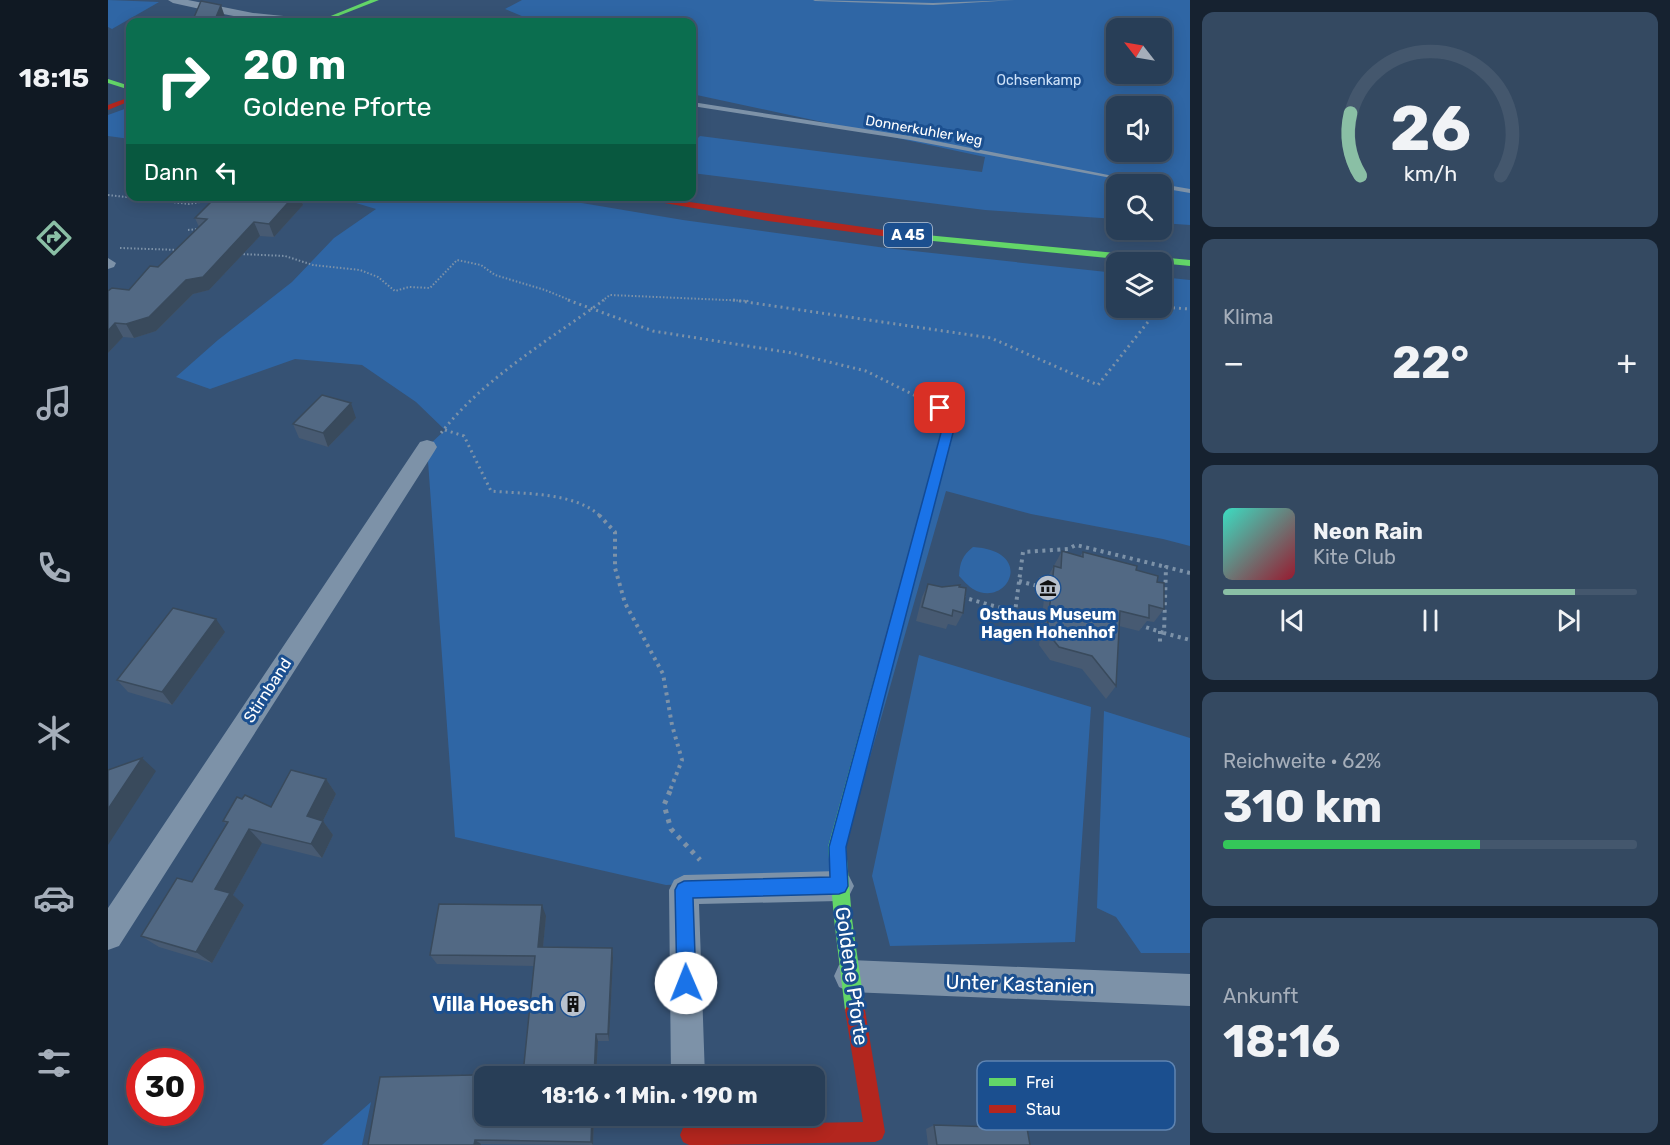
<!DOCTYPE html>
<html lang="de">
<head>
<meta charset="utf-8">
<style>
	body { margin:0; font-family:Rubik,sans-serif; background:#344961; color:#f1f3f6; height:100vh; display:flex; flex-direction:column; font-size:22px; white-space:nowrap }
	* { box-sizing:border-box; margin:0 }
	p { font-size:20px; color:#a5aeba }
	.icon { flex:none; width:33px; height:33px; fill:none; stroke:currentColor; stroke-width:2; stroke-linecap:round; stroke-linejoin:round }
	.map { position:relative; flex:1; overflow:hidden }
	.panel { display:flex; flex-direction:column; gap:12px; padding:12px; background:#162230; width:480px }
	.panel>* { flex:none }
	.top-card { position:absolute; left:18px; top:18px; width:570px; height:183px; border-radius:12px; box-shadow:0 3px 15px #0003,0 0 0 2px #44576d; background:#0b6e4f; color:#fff; overflow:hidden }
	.needle { width:39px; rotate:301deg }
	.tools { position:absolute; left:998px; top:18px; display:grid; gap:12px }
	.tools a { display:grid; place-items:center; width:66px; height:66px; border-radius:12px; background:#283e57; box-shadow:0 3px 15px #0003,0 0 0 2px #44576d; font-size:30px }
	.speed { position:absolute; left:18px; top:1048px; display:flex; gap:12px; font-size:30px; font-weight:700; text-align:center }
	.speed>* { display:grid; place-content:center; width:78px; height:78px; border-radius:50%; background:#283e57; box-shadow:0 3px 15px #0003,0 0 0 2px #44576d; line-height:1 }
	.speed .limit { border:9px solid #d22; background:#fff; color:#111 }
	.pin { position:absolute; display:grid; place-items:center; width:51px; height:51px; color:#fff; margin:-26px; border-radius:12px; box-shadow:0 3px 9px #0006 }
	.me { position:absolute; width:66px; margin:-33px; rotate:359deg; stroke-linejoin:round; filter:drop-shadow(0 0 4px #0008) }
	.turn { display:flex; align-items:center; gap:21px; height:126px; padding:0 18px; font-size:27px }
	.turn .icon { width:78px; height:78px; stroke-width:2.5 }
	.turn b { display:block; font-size:42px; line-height:51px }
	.then { display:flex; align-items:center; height:57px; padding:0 18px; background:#0003; gap:12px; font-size:22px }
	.big { font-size:45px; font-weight:700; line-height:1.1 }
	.panel .tile { flex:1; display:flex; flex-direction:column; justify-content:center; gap:9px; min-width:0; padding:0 21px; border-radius:12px; background:#344961 }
	.panel .dial { align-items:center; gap:0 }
	.dial svg { height:156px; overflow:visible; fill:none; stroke:#44576d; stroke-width:7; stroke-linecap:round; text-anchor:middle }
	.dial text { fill:#f1f3f6; stroke:none }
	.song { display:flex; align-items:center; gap:18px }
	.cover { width:72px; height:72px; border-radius:9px; background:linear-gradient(135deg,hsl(170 70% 55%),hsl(350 70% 35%)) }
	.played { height:6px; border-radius:3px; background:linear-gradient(90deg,#8abfa5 85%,#44576d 85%) }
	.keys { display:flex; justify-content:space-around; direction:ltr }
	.heat { display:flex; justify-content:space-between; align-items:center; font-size:33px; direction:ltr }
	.charge { height:9px; border-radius:4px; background:linear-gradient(90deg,#34c759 62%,#44576d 0) }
	.trip { position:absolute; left:366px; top:1066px; width:351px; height:60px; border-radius:12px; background:#283e57; box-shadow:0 3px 15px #0003,0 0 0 2px #44576d; font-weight:700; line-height:60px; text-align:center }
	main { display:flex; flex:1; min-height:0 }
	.menu { display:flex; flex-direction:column; width:108px; justify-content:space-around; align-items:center; background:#101923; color:#a5aeba }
	.menu .icon { width:42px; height:42px }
	.menu .current { color:#8abfa5 }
	.menu b { font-size:27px; color:#f1f3f6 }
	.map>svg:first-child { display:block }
	.green { fill:#2f66a5; fill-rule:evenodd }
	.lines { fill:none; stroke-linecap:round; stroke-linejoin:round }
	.path-far3 { stroke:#7d92a8; stroke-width:2; stroke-dasharray:1.5 2; stroke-linecap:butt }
	.path-far2 { stroke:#7d92a8; stroke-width:3; stroke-dasharray:2 4; stroke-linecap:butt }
	.path-far1 { stroke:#7d92a8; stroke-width:4; stroke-dasharray:3 4.5; stroke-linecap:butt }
	.path { stroke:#7d92a8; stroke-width:5; stroke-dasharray:4 6; stroke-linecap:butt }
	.lane { fill:#7d92a8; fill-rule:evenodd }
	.street { fill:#7d92a8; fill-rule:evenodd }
	.fast { fill:#63d668; fill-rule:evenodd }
	.jam { fill:#b3261e; fill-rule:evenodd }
	.wall { fill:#475a72 }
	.shaded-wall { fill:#394a5c }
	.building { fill:#526984; stroke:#394a5c; stroke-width:1.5 }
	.route { fill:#1a73e8; stroke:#114b97; stroke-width:1.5 }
	.labels { text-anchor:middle; stroke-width:6; stroke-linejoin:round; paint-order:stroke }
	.far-park-label { font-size:14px; fill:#cfe3fa; stroke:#1b4f8f }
	.far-street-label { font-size:14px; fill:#fff; stroke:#1b4f8f }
	.shield { fill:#1b4f8f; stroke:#bbcadd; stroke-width:1.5 }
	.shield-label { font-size:15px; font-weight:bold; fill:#fff }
	.poi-label { font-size:16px; font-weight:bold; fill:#fff; stroke:#1b4f8f }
	.street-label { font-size:16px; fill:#fff; stroke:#1b4f8f }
	.near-street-label { font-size:20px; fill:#fff; stroke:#1b4f8f }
	.near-poi-label { font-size:20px; font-weight:bold; fill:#fff; stroke:#1b4f8f; text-anchor:end }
	.key { fill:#1b4f8f; stroke:#5f84b1; stroke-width:1.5 }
	.key-label { font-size:16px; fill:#fff }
</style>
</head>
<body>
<main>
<nav class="menu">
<b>18:15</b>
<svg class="icon current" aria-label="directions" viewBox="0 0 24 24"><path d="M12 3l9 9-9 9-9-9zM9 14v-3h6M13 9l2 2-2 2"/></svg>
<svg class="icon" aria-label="music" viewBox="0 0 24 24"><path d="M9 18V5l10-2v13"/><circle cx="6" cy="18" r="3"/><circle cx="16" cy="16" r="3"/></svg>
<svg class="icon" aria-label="phone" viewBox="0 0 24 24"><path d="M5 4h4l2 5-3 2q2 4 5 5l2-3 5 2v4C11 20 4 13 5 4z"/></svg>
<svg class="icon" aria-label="climate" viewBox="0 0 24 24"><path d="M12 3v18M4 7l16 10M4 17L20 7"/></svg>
<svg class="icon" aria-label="car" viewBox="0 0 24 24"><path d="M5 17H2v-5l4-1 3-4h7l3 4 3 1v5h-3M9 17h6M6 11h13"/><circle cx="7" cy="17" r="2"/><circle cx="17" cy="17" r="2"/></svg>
<svg class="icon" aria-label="filters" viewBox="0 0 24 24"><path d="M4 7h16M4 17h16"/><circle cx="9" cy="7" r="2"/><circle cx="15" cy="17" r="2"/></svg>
</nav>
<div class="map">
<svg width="1082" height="1145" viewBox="0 0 1082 1145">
	<rect width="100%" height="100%" fill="#365274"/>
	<path class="green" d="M0,0L51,2L4,29L0,27Z
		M414,0H1082V225L1053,223V184H1008V219L877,210L584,173V144L592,136L874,172L877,157L584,94V22H428L397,9ZM1008,28H1053V74H1008ZM1008,106H1053V152H1008Z
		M22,107V139L0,136V115Z
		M228,197H438L575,220L778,248L1008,273V308H1053V277L1082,280V546L1055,539L923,514L838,491L728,876L558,885L347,837L319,447L337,430L308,402L254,365L187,359L102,389L68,377L110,340L184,282L226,238L268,209Z
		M865,547C929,551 899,609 865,589C860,586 855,580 851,576C852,562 854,556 865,547Z
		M811,655L983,707L967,942L782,946L764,876Z
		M996,711L1082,738V953H1033L1008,917L989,908Z
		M263,1102L254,1145H214Z"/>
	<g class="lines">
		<path class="path-far3" d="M0,195L81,204L110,199
			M80,230L91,229
			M12,248L71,250
			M132,254L177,256L205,265L252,270L270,277L287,291L301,287L322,288L349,260L373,265L387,275L437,290L464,301
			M494,301L502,295L642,301"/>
		<path class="path-far2" d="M460,300L545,331L684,353L758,371L810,397
			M625,300L883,338L990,385L1051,308
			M1053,307L1082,309
			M337,430L356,436L383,491C415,494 469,492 493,517
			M333,433C375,379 441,340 496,300"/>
		<path class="path-far1" d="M491,515L507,532V568L517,603L555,674L564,725L574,760L561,793
			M1082,573L1058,567L1056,633L1082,640
			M911,581L937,588
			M854,597L907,612L915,552L960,549L968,545L1058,567
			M1031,625L1056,633
			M1052,631V645"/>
		<path class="path" d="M562,791L556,805L563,829L592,860"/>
		<path class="lane" d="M705,0L825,3L907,0L825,5L707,1Z
			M584,102L802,136L1046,184H1035L802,140L584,106Z
			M1051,184H1053L1082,189V193L1053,188V184Z"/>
		<path class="street" d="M60,0H80L145,13L205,19L210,22C162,27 112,13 65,3Z
			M0,258L8,263L6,267L0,269Z
			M319,440L326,442L329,447L326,452L11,946L0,950V908L312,442Z
			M731,871L741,876L746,886L741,896L731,901L591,904L597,1077H563L561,890L566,880L576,875Z
			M742,960L1082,974V1006L742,992L731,987L726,976L731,965Z"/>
		<path class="fast" d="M262,0H271L215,22H208Z
			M0,79L22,86V90L0,83Z
			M797,233L1082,260V266L794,238L792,236Z
			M776,662L781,664L783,668L738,847L744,919L757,1010L754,1017L747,1020L740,1017L737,1010L726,919L720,847L769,668L771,664Z"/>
		<path class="jam" d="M22,97V101L0,110V105Z
			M516,196H540L797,233L802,236L797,239L660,221Z
			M832,404L838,408L846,429L783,668L781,672L776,674L771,672L769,668L834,429L826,408Z
			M747,1000L754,1003L757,1010L777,1132L774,1139L767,1142L606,1145H581L575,1142L572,1135L575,1128L582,1125L755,1122L737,1010L740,1003Z"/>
	</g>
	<path class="wall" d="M109,196H192L195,205L166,237L152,236L101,290L85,294L48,331L26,338L15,337L0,353V291L21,290L50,267L91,227L87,218Z
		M248,418L220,447L191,438L185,424Z
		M954,551L972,556L975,552L1028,570L1049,582L1056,609L1046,622L1039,621L1031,631L1011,626L1008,686L998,699L974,669L942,660L931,645L938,580Z
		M820,584L834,587H851L855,613L848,626L840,624L838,629L808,621L814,597Z
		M117,632L64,705L20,692L9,680Z
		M218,779L228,794L215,821L225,835L214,858L154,843L125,895L136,905L104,963L51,947L33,936L84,882L119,825L115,821L163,807Z
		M438,916L435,947L504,948L505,958L501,1041H490L485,1145L373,1144L260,1145L415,1074L426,966L329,964L322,955Z
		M826,1125L922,1145H820L818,1129Z"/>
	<path class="shaded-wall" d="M113,5L117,17L115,22H106Z
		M186,196H192L195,205L166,237L161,224Z
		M146,222L152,236L101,290L85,294L48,331L26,338L18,324Z
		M7,323L15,337L0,353V331Z
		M243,403L248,418L220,447L215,433Z
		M108,619L117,632L64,705L54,692Z
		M34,758L48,771L0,845V809Z
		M218,779L228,794L210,831L199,816Z
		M215,821L225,835L214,858L203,844Z
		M141,829L154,843L125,895L136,905L104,963L88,952L107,889Z
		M434,905L438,916L434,957L430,947Z
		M504,948L505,958L501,1041L500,1034Z
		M488,1034L490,1041L488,1077H486Z
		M484,1116H486L485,1145L483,1142Z
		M367,1140L373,1144V1145H366Z"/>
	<path class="building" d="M93,1L113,5L106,22H84Z
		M109,196H186L161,224L146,222L95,277L78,280L41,317L18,324L7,323L0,331V291L4,288L21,290L42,266L50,267L99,219L87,218Z
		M214,395L243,403L215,433L185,424Z
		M954,551L975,557V552L1029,566L1028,570L1050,576L1049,582L1056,583V609L1041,605V618L1012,611L1008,686L984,656L951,647L939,632L946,566L953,568Z
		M820,584L834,587L852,585L851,587L858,588L855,613L845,610L844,616L814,607Z
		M65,608L108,619L54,692L9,680Z
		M34,758L0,809V770Z
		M183,770L218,779L199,816L215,821L203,844L141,829L107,889L122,893L88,952L33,936L69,878L84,882L120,822L115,821L129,797L134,799L137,795L163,807Z
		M331,904L434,905L430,947L504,948L500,1034H488L486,1077H376V1116H484L483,1142L367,1140L366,1145H260L272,1077L415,1074L427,956L322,955Z
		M826,1125L919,1128L922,1145H829Z"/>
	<path class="route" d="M832,405L838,408L846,429L738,847L740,886L737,892L731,894L585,898L588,983L585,990L578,993L572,990L569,983L567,890L570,884L576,881L722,877L721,847L834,429L826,408Z"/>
	<defs>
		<g id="museum-disc" transform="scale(1.35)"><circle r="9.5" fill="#b9c2ce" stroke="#1b4f8f"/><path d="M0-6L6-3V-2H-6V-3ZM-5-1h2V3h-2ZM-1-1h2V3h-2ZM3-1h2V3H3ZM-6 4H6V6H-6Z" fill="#111"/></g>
		<g id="building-disc" transform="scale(1.35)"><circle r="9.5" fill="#b9c2ce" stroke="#1b4f8f"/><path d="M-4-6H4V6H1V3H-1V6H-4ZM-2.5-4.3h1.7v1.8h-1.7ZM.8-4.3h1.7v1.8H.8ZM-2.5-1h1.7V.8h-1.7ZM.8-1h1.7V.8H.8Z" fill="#111"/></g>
	</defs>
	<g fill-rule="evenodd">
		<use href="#museum-disc" x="940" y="588"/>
		<use href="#building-disc" x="465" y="1004"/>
	</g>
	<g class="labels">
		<g class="far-park-label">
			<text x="931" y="85">Ochsenkamp</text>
		</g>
		<g class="far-street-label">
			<text transform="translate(816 130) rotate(10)" y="5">Donnerkuhler Weg</text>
		</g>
		<rect class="shield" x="776" y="223" width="48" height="24" rx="4.5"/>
		<g class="shield-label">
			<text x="800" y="240">A 45</text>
		</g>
		<g class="poi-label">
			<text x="940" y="620">Osthaus Museum<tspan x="940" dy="18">Hagen Hohenhof</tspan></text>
		</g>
		<g class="street-label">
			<text transform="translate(159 690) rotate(-57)" y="6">Stirnband</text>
		</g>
		<g class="near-street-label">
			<text transform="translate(744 976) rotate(82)" y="7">Goldene Pforte</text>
			<text transform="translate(912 984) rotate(2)" y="7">Unter Kastanien</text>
		</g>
		<g class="near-poi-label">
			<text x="446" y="1011">Villa Hoesch</text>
		</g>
	</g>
	<rect x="869" y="1061" width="198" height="69" rx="9" class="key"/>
	<rect x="881" y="1078" width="27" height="8" fill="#63d668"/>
	<rect x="881" y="1105" width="27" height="8" fill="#b3261e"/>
	<g class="key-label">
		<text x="918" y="1088">Frei</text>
		<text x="918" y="1115">Stau</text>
	</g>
</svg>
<div class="tools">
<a><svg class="needle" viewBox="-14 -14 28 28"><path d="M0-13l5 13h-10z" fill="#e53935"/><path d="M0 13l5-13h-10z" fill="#a5aeba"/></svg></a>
<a><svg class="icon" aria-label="sound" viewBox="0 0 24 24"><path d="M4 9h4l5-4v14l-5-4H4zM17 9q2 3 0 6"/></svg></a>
<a><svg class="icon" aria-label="search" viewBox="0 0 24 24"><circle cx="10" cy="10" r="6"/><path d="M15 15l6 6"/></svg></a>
<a><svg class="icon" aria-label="layers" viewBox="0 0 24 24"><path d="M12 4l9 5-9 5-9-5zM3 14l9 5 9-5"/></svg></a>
</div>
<div class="speed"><div class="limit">30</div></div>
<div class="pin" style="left:832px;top:408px;background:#d93025"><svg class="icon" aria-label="arrive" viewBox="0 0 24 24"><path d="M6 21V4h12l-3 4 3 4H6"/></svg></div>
<svg class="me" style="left:578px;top:983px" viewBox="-20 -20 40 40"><circle r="19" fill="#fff"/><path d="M0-13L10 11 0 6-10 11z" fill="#1a73e8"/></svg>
<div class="trip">18:16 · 1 Min. · 190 m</div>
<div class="top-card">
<div class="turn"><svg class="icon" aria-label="right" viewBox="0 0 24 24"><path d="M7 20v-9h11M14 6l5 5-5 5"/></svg><div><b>20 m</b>Goldene Pforte</div></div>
<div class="then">Dann<svg class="icon" aria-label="left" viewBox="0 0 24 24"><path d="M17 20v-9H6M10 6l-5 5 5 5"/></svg></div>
</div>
</div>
<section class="panel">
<div class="tile dial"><svg viewBox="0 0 100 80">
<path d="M14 69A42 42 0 1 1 86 69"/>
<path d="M14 69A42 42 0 0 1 9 37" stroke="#8abfa5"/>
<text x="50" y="56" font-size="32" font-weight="700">26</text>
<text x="50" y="72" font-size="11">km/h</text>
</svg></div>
<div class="tile"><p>Klima</p>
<div class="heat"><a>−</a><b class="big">22°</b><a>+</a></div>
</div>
<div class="tile">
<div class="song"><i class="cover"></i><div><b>Neon Rain</b><p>Kite Club</p></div></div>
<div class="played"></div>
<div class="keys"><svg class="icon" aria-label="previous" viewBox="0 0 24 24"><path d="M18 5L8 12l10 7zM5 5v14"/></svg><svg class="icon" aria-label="pause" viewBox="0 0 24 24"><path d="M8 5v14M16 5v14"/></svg><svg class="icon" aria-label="next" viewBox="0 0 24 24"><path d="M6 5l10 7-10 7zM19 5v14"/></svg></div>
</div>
<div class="tile"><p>Reichweite · 62%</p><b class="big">310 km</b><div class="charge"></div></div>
<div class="tile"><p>Ankunft</p><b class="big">18:16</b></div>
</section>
</main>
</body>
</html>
